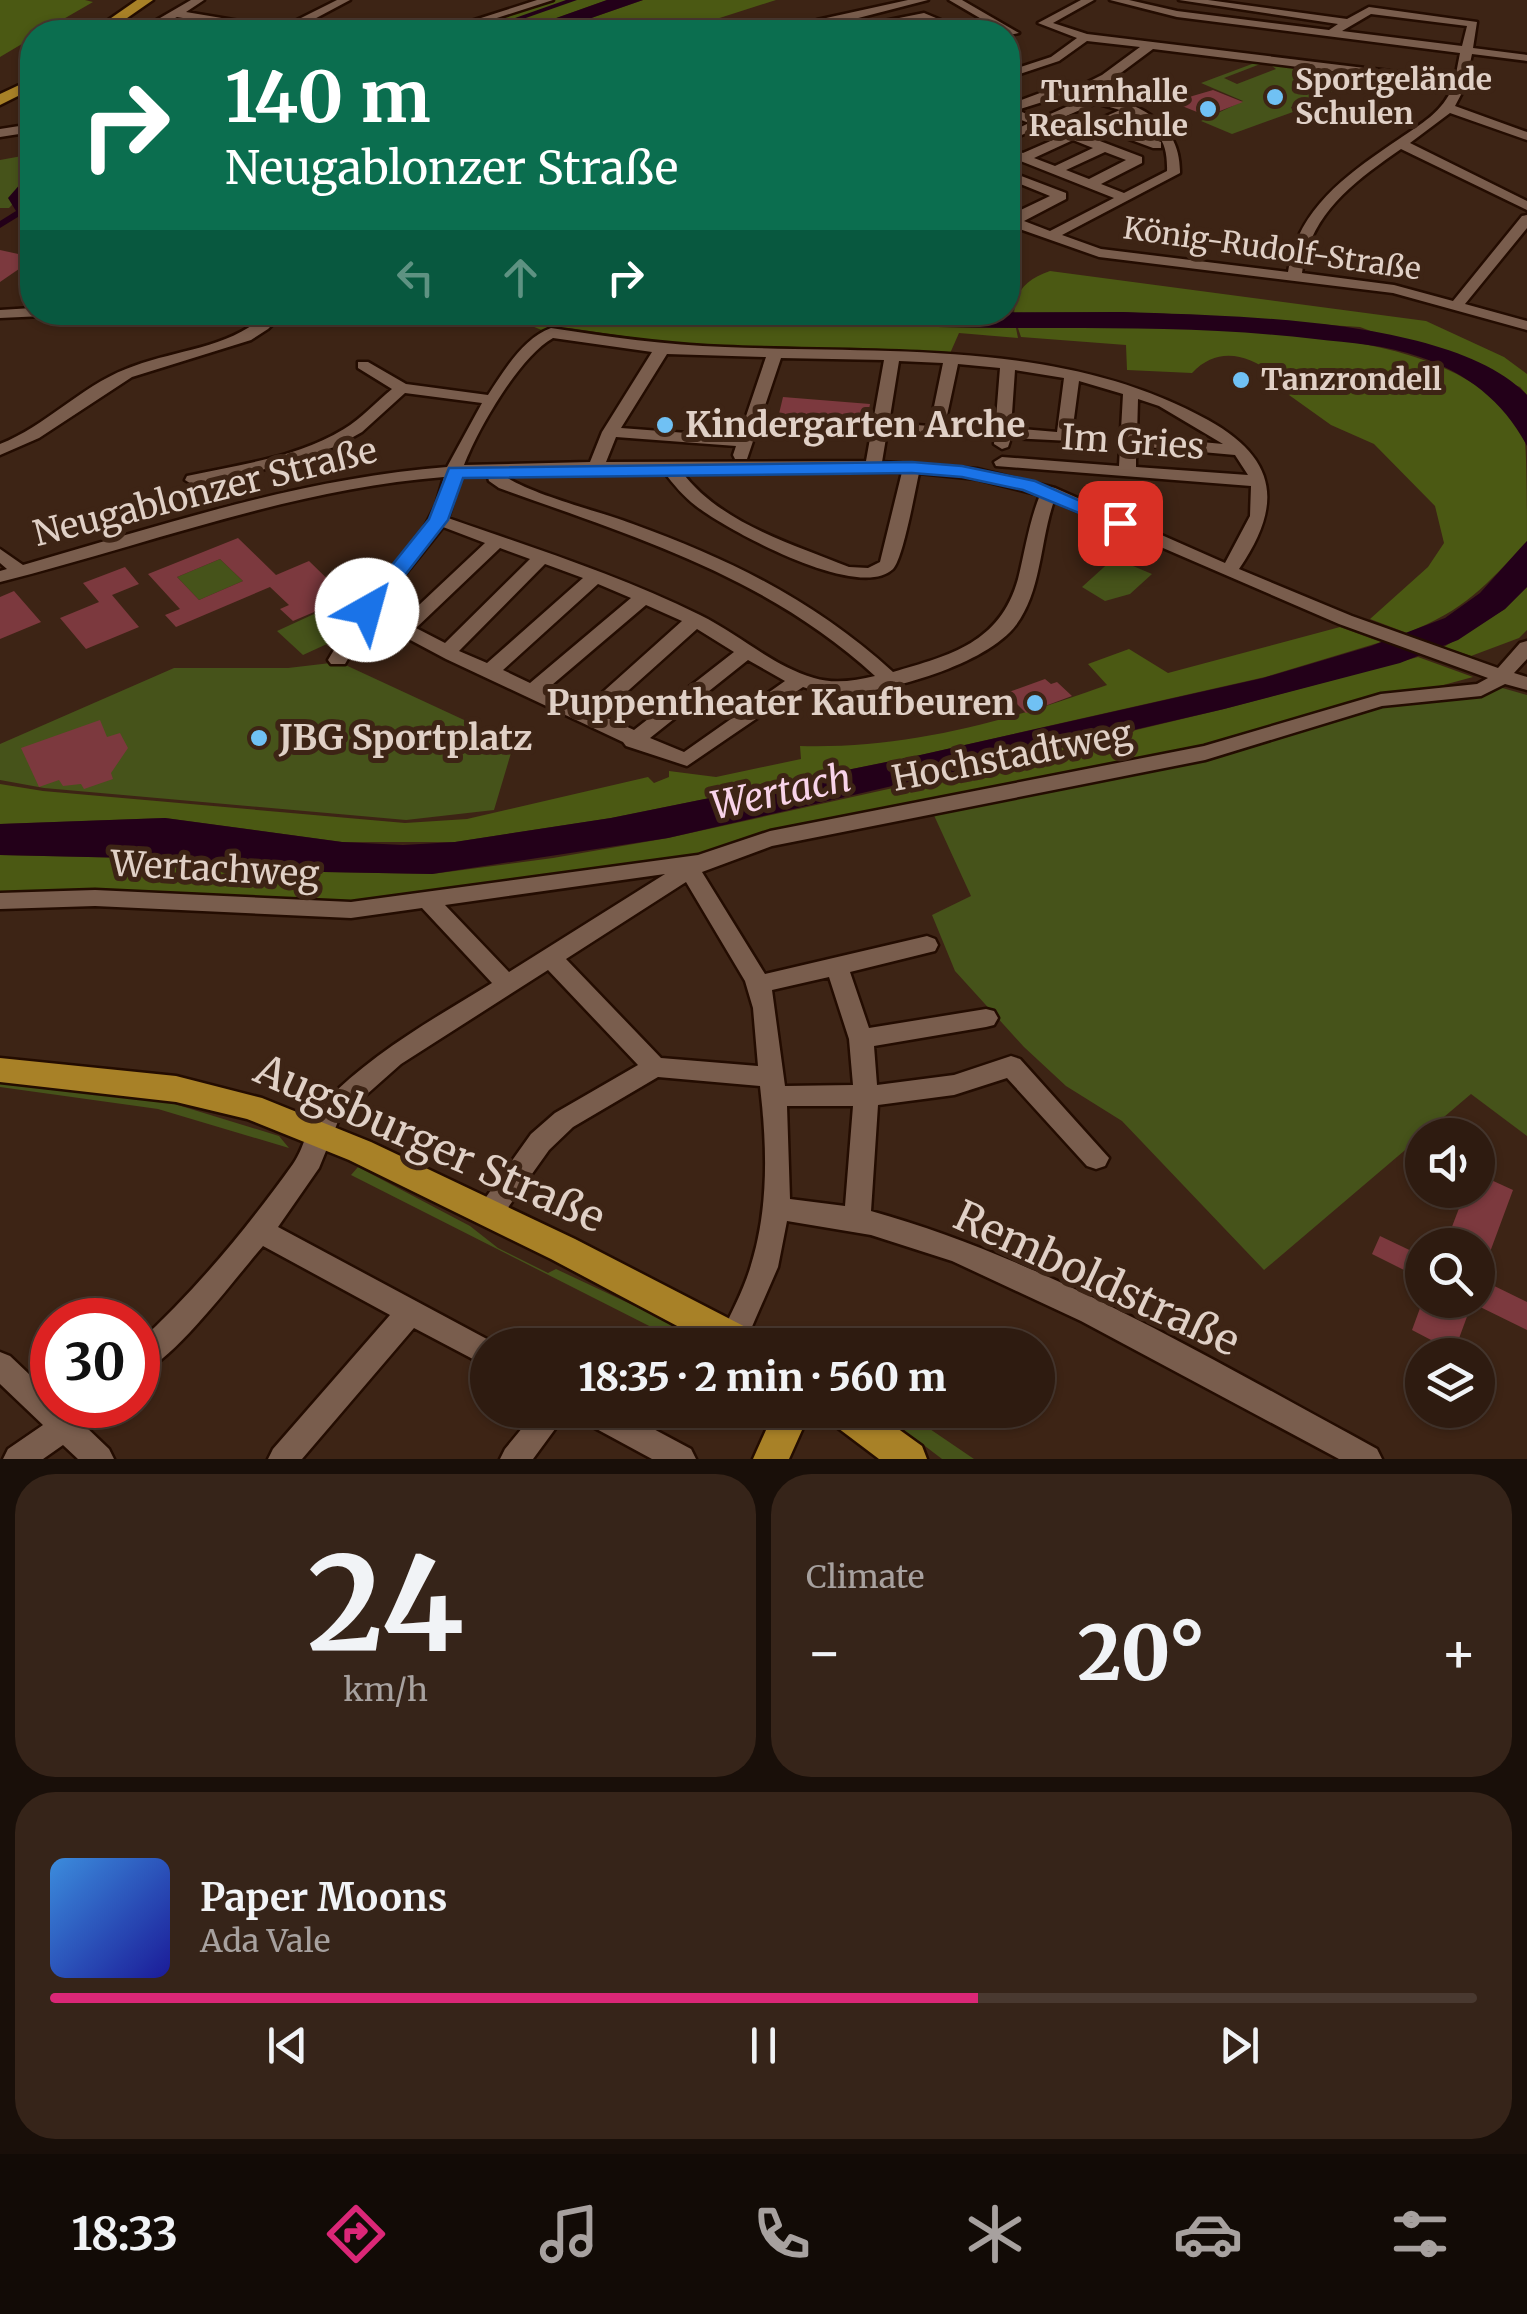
<!DOCTYPE html>
<html lang="en">
<head>
<meta charset="utf-8">
<style>
	body { margin:0; font-family:Merriweather,serif; background:#362419; color:#f1f3f6; height:100vh; display:flex; flex-direction:column; font-size:38px; white-space:nowrap }
	* { box-sizing:border-box; margin:0 }
	p { font-size:32px; color:#a7a19f }
	.icon { flex:none; width:55px; height:55px; fill:none; stroke:currentColor; stroke-width:2; stroke-linecap:round; stroke-linejoin:round }
	.map { position:relative; height:1459px; overflow:hidden }
	.panel { display:flex; flex-direction:column; gap:15px; padding:15px; background:#190f09; flex:1 }
	.panel>* { flex:none }
	.banner { position:absolute; left:20px; top:20px; width:1000px; height:305px; border-radius:40px; box-shadow:0 2px 8px #0004,0 0 0 2px #493930; background:#0b6e4f; color:#fff; overflow:hidden }
	.tools { position:absolute; left:1405px; top:1118px; display:grid; gap:20px }
	.tools a { display:grid; place-items:center; width:90px; height:90px; border-radius:50%; background:#2e1b10; box-shadow:0 2px 8px #0004,0 0 0 2px #493930; font-size:50px }
	.speed { position:absolute; left:30px; top:1298px; display:flex; gap:20px; font-size:50px; font-weight:700; text-align:center }
	.speed>* { display:grid; place-content:center; width:130px; height:130px; border-radius:50%; background:#2e1b10; box-shadow:0 2px 8px #0004,0 0 0 2px #493930; line-height:1 }
	.speed .limit { border:15px solid #d22; background:#fff; color:#111 }
	.pin { position:absolute; display:grid; place-items:center; width:85px; height:85px; color:#fff; margin:-42px; border-radius:20px; box-shadow:0 5px 15px #0006 }
	.me { position:absolute; width:110px; margin:-55px; rotate:38deg; stroke-linejoin:round; filter:drop-shadow(0 0 8px #0008) }
	.turn { display:flex; align-items:center; gap:35px; height:210px; padding:0 40px; font-size:45px }
	.turn .icon { width:130px; height:130px; stroke-width:2.5 }
	.turn b { display:block; font-size:70px; line-height:85px }
	.lanes { display:flex; align-items:center; height:95px; padding:0 40px; background:#0003; justify-content:center; gap:50px; direction:ltr }
	.lanes .off { opacity:.35 }
	.big { font-size:75px; font-weight:800; line-height:1.1 }
	.panel .card { flex:1; display:flex; flex-direction:column; justify-content:center; gap:15px; min-width:0; padding:0 35px; border-radius:40px; background:#362419 }
	.panel .dial { align-items:center; gap:0 }
	.dial b { font-size:130px; line-height:1 }
	.song { display:flex; align-items:center; gap:30px }
	.cover { width:120px; height:120px; border-radius:15px; background:linear-gradient(135deg,hsl(210 70% 55%),hsl(240 70% 35%)) }
	.played { height:10px; border-radius:5px; background:linear-gradient(90deg,#db2777 65%,#493930 65%) }
	.keys { display:flex; justify-content:space-around; direction:ltr }
	.heat { display:flex; justify-content:space-between; align-items:center; font-size:55px; direction:ltr }
	.panel .tiles { flex:1; display:grid; gap:15px; grid-template-columns:1fr 1fr }
	.card:last-child { grid-column:span 2 }
	.trip { position:absolute; left:470px; top:1328px; width:585px; height:100px; border-radius:50px; background:#2e1b10; box-shadow:0 2px 8px #0004,0 0 0 2px #493930; font-weight:800; line-height:100px; text-align:center }
	.dock { display:flex; height:160px; justify-content:space-around; align-items:center; background:#120b06; color:#a7a19f }
	.dock .icon { width:70px; height:70px }
	.dock .selected { color:#db2777 }
	.dock b { font-size:45px; color:#f1f3f6 }
	.map>svg:first-child { display:block }
	.green { fill:#46531a }
	.forest { fill:#4b5913 }
	.water { fill:#230019 }
	.lines { fill:none; stroke-linecap:round; stroke-linejoin:round }
	.stream { stroke:#230019; stroke-width:2.5 }
	.canal { fill:#230019; fill-rule:evenodd }
	.building { fill:#7c393e; fill-rule:evenodd }
	.minor-casing { stroke:#230c01; stroke-width:5 }
	.major-casing { stroke:#230c01; stroke-width:5 }
	.minor { fill:#795d4d; fill-rule:evenodd }
	.major { fill:#a88127; fill-rule:evenodd }
	.route { fill:#1a73e8; stroke:#114b97; stroke-width:2.5 }
	.poi-dot { fill:#70c1f4; stroke:#3d2415; stroke-width:4 }
	.labels { text-anchor:middle; stroke-width:10; stroke-linejoin:round; paint-order:stroke }
	.far-poi-label { font-size:30px; font-weight:bold; fill:#e0d0c6; stroke:#3d2415; text-anchor:start }
	.far-street-label { font-size:30px; fill:#e0d0c6; stroke:#3d2415 }
	.poi-label { font-size:35px; font-weight:bold; fill:#e0d0c6; stroke:#3d2415; text-anchor:start }
	.street-label { font-size:35px; fill:#e0d0c6; stroke:#3d2415 }
	.water-label { font-size:38px; font-style:italic; fill:#f8d3e9; stroke:#3d2415 }
	.near-street-label { font-size:42px; fill:#e0d0c6; stroke:#3d2415 }
</style>
</head>
<body>
<div class="map">
<svg width="1527" height="1459" viewBox="0 0 1527 1459">
	<rect width="100%" height="100%" fill="#3d2415"/>
	<path class="green" d="M1260,61L1275,63H1263L1224,78L1237,84L1276,69L1272,66L1279,64L1372,76L1291,107L1293,112L1232,134L1201,121L1243,101L1201,83Z
		M22,156L32,157V184L9,208H0V160Z
		M1114,558L1152,574L1130,594L1105,601L1082,587Z
		M220,559L243,581L199,600L177,577Z
		M314,614L340,638L303,655L277,631Z
		M339,662L514,743L494,810L406,820L44,788L0,780V744L174,668H288Z
		M1499,687L1527,695V1136L1471,1094L1264,1270L1122,1121L1066,1086L1024,1047L955,971L932,915L971,896L932,811L1384,702Z
		M0,1081L168,1102L279,1136L289,1148L158,1109L0,1087Z
		M358,1167L470,1226L498,1248L548,1273L556,1269L673,1324L667,1335L351,1175Z
		M902,1410L974,1459H942L879,1411Z"/>
	<path class="forest" d="M0,0H85L93,2L41,32H32V38L0,57Z
		M552,0H607L517,32H446Z
		M643,0H776L676,32H551Z
		M1050,271L1426,321L1504,357L1527,374V395L1520,387L1360,327L1123,312L1014,315C1015,290 1027,279 1050,271Z
		M500,313H596L832,325L1016,328L1018,338L959,333L948,358L904,356L901,350L875,349L872,354L662,347L664,342L569,328L565,333L544,331Z
		M1153,326C1258,332 1477,328 1525,442C1527,463 1527,516 1527,541C1486,586 1465,610 1407,633L1370,619L1428,567L1444,543L1435,506L1374,444L1331,425L1282,390L1288,386C1260,360 1223,340 1192,373L1127,370L1126,345L1021,337L1018,328Z
		M1527,587V630L1519,638L1471,656L1444,647L1505,609Z
		M1340,627L1381,642L1265,677L916,756L611,818L455,842H342L165,818L0,824V784L43,791L405,823L467,819L648,777L654,783L669,777V771L716,777L801,759L800,746C906,749 1009,721 1107,685L1088,664L1129,649L1168,673Z
		M1418,657L1473,677L1203,750L701,860L351,908L0,898V855L177,859L271,871L432,874L553,858L668,838L902,786L1224,709Z"/>
	<path class="water" d="M607,0H643L551,32H517Z
		M1123,312C1228,316 1452,317 1527,395V446C1504,402 1467,373 1420,357C1387,345 1350,343 1315,339C1214,327 1114,328 1013,328C873,327 735,321 596,313Z
		M1527,541V587L1505,609L1458,640L1400,663L1224,709L668,838L432,874L271,871L177,859L0,855V824L165,818L342,842L403,845L455,842L611,818L916,756L1263,678L1371,646L1445,618L1480,593Z"/>
	<g class="lines">
		<path class="stream" d="M411,23L443,29"/>
		<path class="canal" d="M566,0H577L486,32H476Z
			M32,173V181L18,198L26,212L0,228V221L16,211L8,198L29,174Z"/>
	</g>
	<path class="building" d="M1213,90L1243,102L1207,116L1172,102Z
		M0,250L32,257V260L0,282Z
		M783,397L870,404L865,429L778,418Z
		M238,538L276,575L309,561L347,598L293,621L280,609L289,605L270,587L176,627L165,615L180,609L148,574ZM220,559L243,581L199,600L177,577Z
		M125,567L139,584L112,595L139,627L86,649L60,618L99,602L83,583Z
		M14,591L41,622L0,639V597Z
		M1045,679L1051,684L1057,682L1072,696L1026,713L1006,693Z
		M100,720L107,737L120,733L128,748L111,773L113,779L84,789L81,784L63,786L59,780L39,787L21,748Z
		M1478,1174L1513,1190L1480,1279L1527,1302V1330L1472,1303L1454,1352L1412,1330L1423,1300H1478V1245H1445L1466,1190H1478Z
		M1380,1236L1422,1256V1279L1372,1254Z"/>
	<g class="lines">
		<g class="minor-casing">
			<path id="minor" d="M191,0H204L186,12L281,28L337,0H350L290,32H266L177,17L149,32H136Z
				M537,0H553L453,32H437Z
				M908,0H928L804,32H789L817,20Z
				M949,0H962L1019,33L1009,35Z
				M1081,0H1094L1053,23L1087,34L1455,79L1460,53L1177,17L1110,0H1129L1177,11L1329,30L1338,24L1179,0H1208L1347,19L1369,7L1477,22L1473,48L1527,55V61L1472,54L1465,87L1455,106L1527,132V140L1450,113L1410,143L1527,201V210L1401,149C1354,182 1310,213 1302,273L1394,285L1453,301L1522,216L1527,215V228L1465,304L1527,321V330L1393,293L1099,257L1008,225V216L1050,196L1008,179V171L1066,193V199L1024,221L1050,231L1114,198L1008,156V148L1023,153L1062,136L1040,127L1008,141V133L1029,123L1008,115V105L1040,93L1070,91L1102,75L1140,47L1087,41L1059,61L1008,78V71L1051,57L1077,38L1038,23ZM1371,14L1467,26L1462,46L1342,31ZM1153,49L1453,86C1443,112 1421,124 1399,139C1349,173 1297,208 1288,272L1101,249L1062,235L1180,173C1181,118 1132,100 1085,93L1110,81ZM1052,99L1082,100L1039,119L1017,110ZM1096,103L1120,110L1072,131L1050,123ZM1131,114C1157,130 1168,139 1167,171L1124,193L1101,184L1142,163V157L1084,135L1099,128L1153,148H1161V142L1110,124ZM1073,140L1093,148L1055,166L1034,158ZM1105,152L1126,160L1089,179L1066,170Z
				M924,13L960,28L954,31L923,20L891,26L893,32H879L882,29L879,22Z
				M32,124V132L0,137V129Z
				M32,308V312H50L43,316L0,318V310Z
				M269,312H285L268,329L251,340L132,377L39,438L0,455V444C46,426 80,387 126,369C174,349 229,350 269,312Z
				M551,328C609,337 666,345 725,347C887,354 1063,339 1208,420C1278,459 1283,505 1239,569L1352,616L1498,668L1520,643L1527,641V659L1514,673L1527,677V690L1505,684L1481,696L1382,706L1205,760L772,846L702,872L765,974L927,936L935,939L938,945L935,951L850,972L869,1028L986,1009L994,1011L998,1018L994,1025L986,1027L874,1046L877,1085L954,1075L1011,1056L1020,1059L1109,1158L1105,1166L1096,1169L1087,1166L1007,1078L954,1095L878,1105L871,1211C1039,1258 1195,1350 1348,1433L1377,1449L1382,1459H1339L1081,1321L952,1261L871,1235L787,1221L778,1267L744,1345H724L720,1337C731,1313 744,1290 751,1265C769,1207 767,1146 760,1086L658,1077L573,1127L549,1150L497,1223L488,1226L479,1223L475,1215L479,1207L531,1134L555,1113L638,1065L548,970L401,1064L339,1119L319,1168L278,1227L498,1345H488V1367L414,1328L302,1459H268L273,1449L390,1315L263,1246C236,1277 173,1362 138,1374V1343C196,1290 247,1228 293,1164C306,1146 308,1119 324,1103C372,1053 433,1019 492,983L422,908L351,918L95,906L0,909V893L95,890L351,902L698,855L770,831L1204,746L1381,694L1477,684L1488,678L1339,624L1054,501C1040,540 1042,590 1016,625C987,664 888,693 840,694C827,694 815,691 803,687L687,766L626,746L623,742L446,659L371,619L345,664H331L328,660L360,606L423,530L436,505L444,477C291,489 147,545 0,582V571L7,569L0,563V549L23,565C162,525 302,478 447,467L482,403L405,393L362,432L337,446L279,466L193,485L185,480L187,476C240,464 297,458 344,429C362,418 376,402 392,389L358,368V362H368L406,384L488,395C504,371 523,338 551,328ZM553,338L652,352L602,432L590,462L464,465C478,429 519,357 553,338ZM667,354L766,357L739,437L621,428ZM781,358L884,360L866,461L606,462L616,437L736,446L733,455L735,459H747ZM899,361L943,363L930,426L889,423ZM958,364L1000,368L994,444L1002,449L1008,447L1011,438L1071,441L1079,381L1123,394L1119,466L1002,457L994,462L996,466L1251,486L1250,516L1225,563L1055,488L977,469L882,462L887,432L943,434ZM1015,370L1064,378L1057,432L1011,428ZM1138,399L1159,406L1223,444L1137,436ZM1136,446L1235,455L1248,475L1136,467ZM588,472H664C674,485 683,496 696,506C727,530 859,602 893,569C903,559 915,491 919,473L977,479L1040,495C1029,522 1025,551 1018,579C1000,643 951,655 893,672C815,601 732,560 633,524C599,511 531,495 503,475ZM682,472H902L880,562L868,568L849,567C792,544 720,523 682,472ZM487,474L489,481L499,488C635,537 766,576 875,676C855,681 833,684 814,678C771,665 739,634 700,615C619,575 533,548 448,518L461,476ZM443,527L485,543L402,621L378,608ZM500,548L530,559L445,643L416,628ZM545,564L583,578L487,663L459,651ZM598,584L631,598L530,683L503,670ZM646,605L682,621L585,708L546,690ZM697,629L734,652L634,730L601,715ZM748,660L785,681L684,752L650,738ZM665,874L509,972L445,905ZM686,882L745,981L753,1008L758,1066L661,1058L566,959ZM829,977L849,1039L853,1085L785,1086L772,990ZM787,1106H853L845,1206L790,1199Z
				M0,1352L10,1356L52,1396V1405L65,1408L103,1405L99,1415L86,1427L109,1449L114,1459H78L63,1445L43,1459H3L8,1449L43,1425L0,1384Z
				M537,1410H569L533,1459H500L505,1449Z
				M576,1410H618L691,1449L696,1459H652L580,1420Z"/>
		</g>
		<g class="major-casing">
			<path id="major" d="M137,0H153L107,32H91Z
				M32,79V89L0,105V94Z
				M0,1058L176,1076L262,1098L371,1142L575,1239L759,1334L764,1345H713L551,1259L349,1160L247,1119L176,1102L0,1082Z
				M775,1410H811L789,1459H753Z
				M825,1410H872L922,1446L927,1459H879L830,1422Z"/>
		</g>
		<use href="#minor" class="minor"/>
		<use href="#major" class="major"/>
	</g>
	<path class="route" d="M912,462L962,466L1035,481L1130,523L1127,527H1113L1023,490L962,477L912,473L463,478L448,520L374,615L367,617L356,610L429,519L449,468Z"/>
	<g class="poi-dot">
		<circle cx="1275" cy="97" r="10"/>
		<circle cx="1208" cy="109" r="10"/>
		<circle cx="1241" cy="380" r="10"/>
		<circle cx="665" cy="425" r="10"/>
		<circle cx="1035" cy="703" r="10"/>
		<circle cx="259" cy="738" r="10"/>
	</g>
	<g class="labels">
		<g class="far-poi-label">
			<text x="1295" y="90">Sportgelände<tspan x="1295" dy="34">Schulen</tspan></text>
			<text x="1188" y="102" text-anchor="end">Turnhalle<tspan x="1188" dy="34">Realschule</tspan></text>
			<text x="1261" y="390">Tanzrondell</text>
		</g>
		<g class="far-street-label">
			<text transform="translate(1272 249) rotate(8)" y="10">König-Rudolf-Straße</text>
		</g>
		<g class="poi-label">
			<text x="685" y="437">Kindergarten Arche</text>
			<text x="1015" y="715" text-anchor="end">Puppentheater Kaufbeuren</text>
			<text x="279" y="750">JBG Sportplatz</text>
		</g>
		<g class="street-label">
			<text transform="translate(1133 442) rotate(4)" y="12">Im Gries</text>
			<text transform="translate(205 492) rotate(-14)" y="12">Neugablonzer Straße</text>
			<text transform="translate(1012 756) rotate(-11)" y="12">Hochstadtweg</text>
			<text transform="translate(215 869) rotate(3)" y="12">Wertachweg</text>
		</g>
		<g class="water-label">
			<text transform="translate(781 792) rotate(-12)" y="13">Wertach</text>
		</g>
		<g class="near-street-label">
			<text transform="translate(430 1143) rotate(24)" y="15">Augsburger Straße</text>
			<text transform="translate(1097 1278) rotate(25)" y="15">Remboldstraße</text>
		</g>
	</g>
</svg>
<div class="tools">
<a><svg class="icon" aria-label="sound" viewBox="0 0 24 24"><path d="M4 9h4l5-4v14l-5-4H4zM17 9q2 3 0 6"/></svg></a>
<a><svg class="icon" aria-label="search" viewBox="0 0 24 24"><circle cx="10" cy="10" r="6"/><path d="M15 15l6 6"/></svg></a>
<a><svg class="icon" aria-label="layers" viewBox="0 0 24 24"><path d="M12 4l9 5-9 5-9-5zM3 14l9 5 9-5"/></svg></a>
</div>
<div class="speed"><div class="limit">30</div></div>
<div class="pin" style="left:1120px;top:523px;background:#d93025"><svg class="icon" aria-label="arrive" viewBox="0 0 24 24"><path d="M6 21V4h12l-3 4 3 4H6"/></svg></div>
<svg class="me" style="left:367px;top:610px" viewBox="-20 -20 40 40"><circle r="19" fill="#fff"/><path d="M0-13L10 11 0 6-10 11z" fill="#1a73e8"/></svg>
<div class="trip">18:35 · 2 min · 560 m</div>
<div class="banner">
<div class="turn"><svg class="icon" aria-label="right" viewBox="0 0 24 24"><path d="M7 20v-9h11M14 6l5 5-5 5"/></svg><div><b>140 m</b>Neugablonzer Straße</div></div>
<div class="lanes"><svg class="icon off" aria-label="left" viewBox="0 0 24 24"><path d="M17 20v-9H6M10 6l-5 5 5 5"/></svg><svg class="icon off" aria-label="ahead" viewBox="0 0 24 24"><path d="M12 20V5M6 11l6-6 6 6"/></svg><svg class="icon" aria-label="right" viewBox="0 0 24 24"><path d="M7 20v-9h11M14 6l5 5-5 5"/></svg></div>
</div>
</div>
<section class="panel">
<div class="tiles">
<div class="card dial"><b>24</b><p>km/h</p></div>
<div class="card"><p>Climate</p>
<div class="heat"><a>−</a><b class="big">20°</b><a>+</a></div>
</div>
<div class="card">
<div class="song"><i class="cover"></i><div><b>Paper Moons</b><p>Ada Vale</p></div></div>
<div class="played"></div>
<div class="keys"><svg class="icon" aria-label="previous" viewBox="0 0 24 24"><path d="M18 5L8 12l10 7zM5 5v14"/></svg><svg class="icon" aria-label="pause" viewBox="0 0 24 24"><path d="M8 5v14M16 5v14"/></svg><svg class="icon" aria-label="next" viewBox="0 0 24 24"><path d="M6 5l10 7-10 7zM19 5v14"/></svg></div>
</div>
</div>
</section>
<nav class="dock">
<b>18:33</b>
<svg class="icon selected" aria-label="directions" viewBox="0 0 24 24"><path d="M12 3l9 9-9 9-9-9zM9 14v-3h6M13 9l2 2-2 2"/></svg>
<svg class="icon" aria-label="music" viewBox="0 0 24 24"><path d="M9 18V5l10-2v13"/><circle cx="6" cy="18" r="3"/><circle cx="16" cy="16" r="3"/></svg>
<svg class="icon" aria-label="phone" viewBox="0 0 24 24"><path d="M5 4h4l2 5-3 2q2 4 5 5l2-3 5 2v4C11 20 4 13 5 4z"/></svg>
<svg class="icon" aria-label="climate" viewBox="0 0 24 24"><path d="M12 3v18M4 7l16 10M4 17L20 7"/></svg>
<svg class="icon" aria-label="car" viewBox="0 0 24 24"><path d="M5 17H2v-5l4-1 3-4h7l3 4 3 1v5h-3M9 17h6M6 11h13"/><circle cx="7" cy="17" r="2"/><circle cx="17" cy="17" r="2"/></svg>
<svg class="icon" aria-label="filters" viewBox="0 0 24 24"><path d="M4 7h16M4 17h16"/><circle cx="9" cy="7" r="2"/><circle cx="15" cy="17" r="2"/></svg>
</nav>
</body>
</html>
